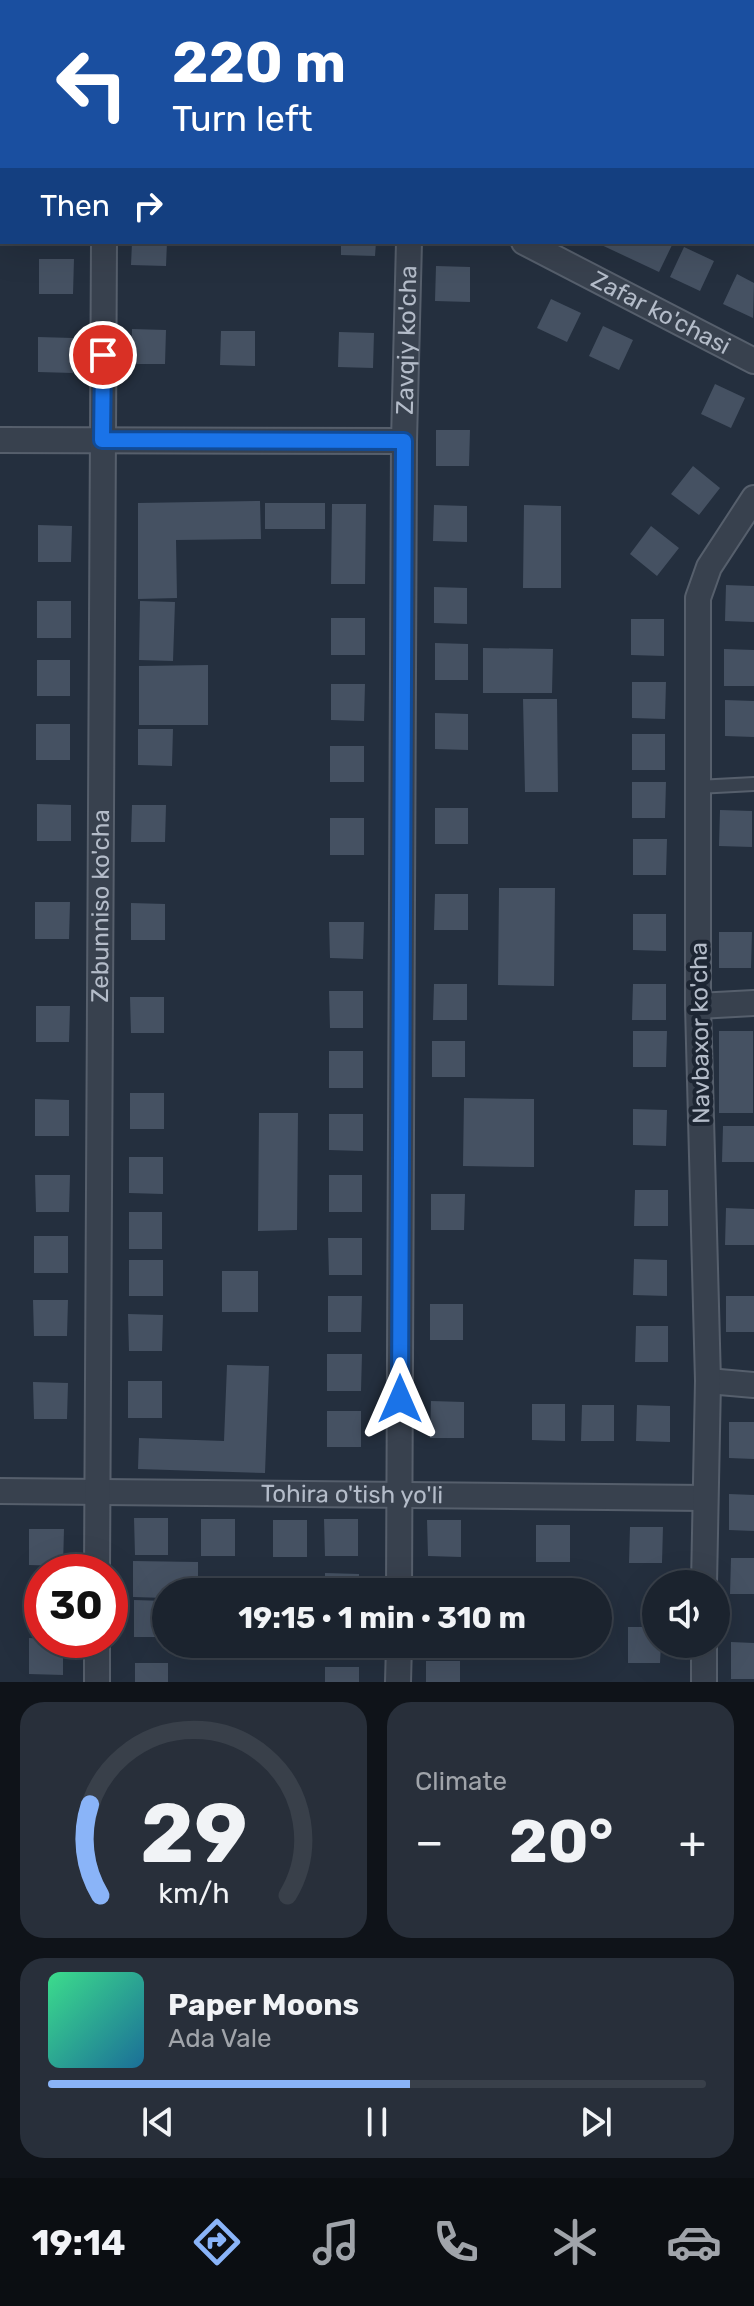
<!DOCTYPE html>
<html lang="en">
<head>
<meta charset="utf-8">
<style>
	body { margin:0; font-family:Rubik,sans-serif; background:#282f3a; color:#f1f3f6; height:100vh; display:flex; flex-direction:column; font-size:30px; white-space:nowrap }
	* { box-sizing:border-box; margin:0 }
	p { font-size:26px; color:#a0a4aa }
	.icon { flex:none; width:44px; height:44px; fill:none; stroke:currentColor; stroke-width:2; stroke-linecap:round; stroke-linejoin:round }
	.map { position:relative; height:1682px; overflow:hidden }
	.sheet { display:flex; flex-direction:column; gap:20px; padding:20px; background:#0f1319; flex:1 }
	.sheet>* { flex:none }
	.hud { position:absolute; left:0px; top:0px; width:754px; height:244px; box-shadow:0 8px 32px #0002,0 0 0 2px #39404a; background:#1a4fa0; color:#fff; overflow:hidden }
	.tools { position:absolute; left:642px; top:1570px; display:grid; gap:16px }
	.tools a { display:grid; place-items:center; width:88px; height:88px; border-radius:50%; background:#1b232e; box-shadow:0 8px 32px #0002,0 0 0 2px #39404a; font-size:40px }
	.speed { position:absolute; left:24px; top:1554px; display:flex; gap:16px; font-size:40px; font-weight:700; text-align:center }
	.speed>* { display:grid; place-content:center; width:104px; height:104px; border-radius:50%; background:#1b232e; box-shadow:0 8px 32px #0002,0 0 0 2px #39404a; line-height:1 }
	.speed .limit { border:12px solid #d22; background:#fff; color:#111 }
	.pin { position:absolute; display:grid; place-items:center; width:68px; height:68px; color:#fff; margin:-34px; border:4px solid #fff; border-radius:50%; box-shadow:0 2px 8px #0007 }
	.me { position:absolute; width:88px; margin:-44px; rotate:0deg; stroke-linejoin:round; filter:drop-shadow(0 0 6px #0008) }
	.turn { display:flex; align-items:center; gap:28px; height:168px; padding:0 40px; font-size:36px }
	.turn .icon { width:104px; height:104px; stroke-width:2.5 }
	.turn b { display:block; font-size:56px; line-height:68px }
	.then { display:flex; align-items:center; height:76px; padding:0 40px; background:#0003; gap:16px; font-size:30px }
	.big { font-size:60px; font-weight:700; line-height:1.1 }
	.sheet .card { flex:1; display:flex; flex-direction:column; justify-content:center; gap:12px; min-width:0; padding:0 28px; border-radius:24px; background:#282f3a }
	.sheet .dial { align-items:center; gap:0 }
	.dial svg { height:208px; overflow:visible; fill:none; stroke:#39404a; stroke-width:7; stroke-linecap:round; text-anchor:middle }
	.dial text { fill:#f1f3f6; stroke:none }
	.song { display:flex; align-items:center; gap:24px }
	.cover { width:96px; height:96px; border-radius:12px; background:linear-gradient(135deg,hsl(150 70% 55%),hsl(200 70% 35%)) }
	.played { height:8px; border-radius:4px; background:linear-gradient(90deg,#8ab4f8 55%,#39404a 55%) }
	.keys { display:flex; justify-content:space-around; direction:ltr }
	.heat { display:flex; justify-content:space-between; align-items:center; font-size:44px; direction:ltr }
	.sheet .tiles { flex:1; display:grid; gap:20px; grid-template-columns:1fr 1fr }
	.card:last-child { grid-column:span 2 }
	.trip { position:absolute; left:152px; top:1578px; width:460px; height:80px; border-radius:40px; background:#1b232e; box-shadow:0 8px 32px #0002,0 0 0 2px #39404a; font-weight:700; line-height:80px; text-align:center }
	.tabs { display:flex; height:128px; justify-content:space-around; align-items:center; background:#0b0e12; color:#a0a4aa }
	.tabs .icon { width:56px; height:56px }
	.tabs .selected { color:#8ab4f8 }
	.tabs b { font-size:36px; color:#f1f3f6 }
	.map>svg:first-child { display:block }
	.building { fill:#455162 }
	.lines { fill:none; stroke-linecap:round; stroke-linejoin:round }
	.service-casing { stroke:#565f6c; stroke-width:16 }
	.minor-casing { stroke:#565f6c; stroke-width:28 }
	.service { stroke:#38414e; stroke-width:12 }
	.minor { stroke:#38414e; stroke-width:24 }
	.route-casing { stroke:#114b97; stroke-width:20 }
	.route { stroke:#1a73e8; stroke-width:14 }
	.labels { text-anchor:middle; stroke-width:8; stroke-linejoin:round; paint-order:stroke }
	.street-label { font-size:24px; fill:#b4bcc9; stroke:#1d2633 }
</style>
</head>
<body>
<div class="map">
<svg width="754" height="1682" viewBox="0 0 754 1682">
	<rect width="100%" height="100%" fill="#242f3e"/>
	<path class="building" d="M132,242H167L166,266L131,265Z
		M341,242H376L375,256L341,255Z
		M595,242H671L673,243L659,272Z
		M684,247L714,261L700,291L670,277Z
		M39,259H74L73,294H39Z
		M436,266L470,267V302L435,301Z
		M737,274L754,283L753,318L723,304Z
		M551,299L581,313L567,342L537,328Z
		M603,326L633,340L619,370L589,356Z
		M132,329L166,330L165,364H131Z
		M221,331H255V366L220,365Z
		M339,332L374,333L373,368L338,367Z
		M38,337L73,338V373L38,372Z
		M715,384L745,398L731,428L701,414Z
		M436,430H470L469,466H436Z
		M693,466L720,488L699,515L671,494Z
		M260,501L261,539L176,540L177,598L138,599V503Z
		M265,503H325V529H265Z
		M332,504H366L365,584H331Z
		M434,505L467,506V542L433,541Z
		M524,505L561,506V588H523Z
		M38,525L72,526L71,562H38Z
		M651,526L679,548L657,576L630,554Z
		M726,585L754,586V622L725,621Z
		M434,587L467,588V624L434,623Z
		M37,601H71V638H37Z
		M140,601L175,602L173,661L139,660Z
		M331,618H365V655H331Z
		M631,619H664V656L631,655Z
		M435,643L468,644V680H435Z
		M483,648L553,649L552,693H483Z
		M724,649L754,650V686H724Z
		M37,660H70V696H37Z
		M208,665V725H139V666Z
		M632,682H666L665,719L632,718Z
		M331,684H365L364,721L331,720Z
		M523,699H557L558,792H525Z
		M725,700L754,701V737L725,736Z
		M435,713L468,714V750L435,749Z
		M36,724H70V760H36Z
		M138,729H173L172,766L138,765Z
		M632,734H665V770H632Z
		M330,746H364V782H330Z
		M632,782H666L665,818H632Z
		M37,804L71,805V841H37Z
		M132,805H166L165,842H131Z
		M435,808H468V844H435Z
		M720,810L752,811V847L719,846Z
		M330,818H364V855H330Z
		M633,839H667L666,875H633Z
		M499,888H555L554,986L498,985Z
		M435,894H468V930H434Z
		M35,902H70L69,939H35Z
		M131,903L165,904V940H131Z
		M633,914H666V951L633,950Z
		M329,922H364L363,959L330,958Z
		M719,932H752L751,968H719Z
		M434,984H467V1020H433Z
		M633,984H666V1020H632Z
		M329,991H363V1028H330Z
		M130,997H164V1033H131Z
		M36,1006H70L69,1042H36Z
		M633,1031H667L666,1067H633Z
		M719,1031H753V1113H719Z
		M432,1041H465V1077H432Z
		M329,1051H363V1088H329Z
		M130,1093H164V1129H130Z
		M464,1098L534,1099V1167L463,1166Z
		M35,1099L69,1100V1136H35Z
		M633,1109L667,1110L666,1146L633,1145Z
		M259,1113H298L297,1230L258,1231Z
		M329,1114H363V1151L329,1150Z
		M723,1126H754V1162H722Z
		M129,1157H163V1194L129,1193Z
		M35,1175H70L69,1212H36Z
		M329,1175H362V1212H329Z
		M635,1190H668V1226H634Z
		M431,1194H465L464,1230H431Z
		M726,1208L754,1209V1245H725Z
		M129,1212H162V1249H129Z
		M34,1236H68V1273H34Z
		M328,1238H362V1275H329Z
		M634,1259L667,1260V1296L633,1295Z
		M129,1260H163V1296H129Z
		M222,1271H258V1312H222Z
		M328,1296H362L361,1332H328Z
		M726,1296H754V1332H726Z
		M33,1300H68L67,1336H34Z
		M430,1304H463V1340H430Z
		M128,1314L163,1315L162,1351H129Z
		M636,1326H668V1362H635Z
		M327,1354H362L361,1391H327Z
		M227,1365L269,1366L265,1473L138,1469L139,1438L224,1441Z
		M128,1381H162V1418H128Z
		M33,1382L68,1383L67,1419H34Z
		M431,1401L464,1402V1438H430Z
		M532,1404H565V1441L532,1440Z
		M582,1405H614V1441H581Z
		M637,1405L670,1406V1442L636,1441Z
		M327,1411H361V1447H327Z
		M729,1422H754V1459L729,1458Z
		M729,1494L754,1495V1531L729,1530Z
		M134,1518H168V1555H135Z
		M201,1519H235V1556H201Z
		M324,1519H358V1556H325Z
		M273,1520H307V1557H273Z
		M427,1520H461V1557L428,1556Z
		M536,1525H570V1562H536Z
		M630,1527H663L662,1563H629Z
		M29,1529H64L63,1566L29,1565Z
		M731,1558H754V1594H730Z
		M133,1561L198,1562V1592H166V1598L133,1597Z
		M325,1573L359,1574V1592H325Z
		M134,1600L166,1601V1637H134Z
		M628,1627H656V1644H661L660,1663H628Z
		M29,1638L63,1640V1675L29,1674Z
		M731,1642L754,1643V1679H731Z
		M324,1644H358V1654H325Z
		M426,1661H460V1682H426Z
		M135,1663H168V1682H135Z
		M325,1667H359V1682H325Z"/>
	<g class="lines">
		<g class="service-casing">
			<path id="service" d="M697,787L754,784"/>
		</g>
		<g class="minor-casing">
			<g id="minor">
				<path d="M407,0V2"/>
				<path d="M106,2V0"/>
				<path id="s1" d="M524,242L754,361"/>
				<path d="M0,440L404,441"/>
				<path d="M698,1006L754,1003"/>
				<path d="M708,1381L754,1385"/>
				<path id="s2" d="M0,1491L704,1498"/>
				<path id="s3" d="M97,1572L104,242"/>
				<path d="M704,1584L708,1381L698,1006V598L709,567L754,498"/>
				<path id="s4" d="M399,1592L404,441L409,242"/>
				<path d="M97,1682V1640"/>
				<path d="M398,1682L399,1644"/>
				<path d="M704,1682V1644"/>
			</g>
		</g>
		<use href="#service" class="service"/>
		<use href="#minor" class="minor"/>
	</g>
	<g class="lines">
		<g class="route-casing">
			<path id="route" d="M103,355L102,440L404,441L400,1399"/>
		</g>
		<use href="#route" class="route"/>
	</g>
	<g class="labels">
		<g class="street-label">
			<text dy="8" stroke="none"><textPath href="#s1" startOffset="154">Zafar ko'chasi</textPath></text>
			<text dy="8" stroke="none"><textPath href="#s4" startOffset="1252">Zavqiy ko'cha</textPath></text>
			<text dy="8" stroke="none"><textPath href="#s3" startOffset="666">Zebunniso ko'cha</textPath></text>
			<text transform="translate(700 1033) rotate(-91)" y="8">Navbaxor ko'cha</text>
			<text dy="8" stroke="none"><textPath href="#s2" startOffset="352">Tohira o'tish yo'li</textPath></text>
		</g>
	</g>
</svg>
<div class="tools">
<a><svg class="icon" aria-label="sound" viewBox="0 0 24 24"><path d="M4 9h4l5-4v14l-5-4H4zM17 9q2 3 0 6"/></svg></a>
</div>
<div class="speed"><div class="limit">30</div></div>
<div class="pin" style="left:103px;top:355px;background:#d93025"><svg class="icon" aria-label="arrive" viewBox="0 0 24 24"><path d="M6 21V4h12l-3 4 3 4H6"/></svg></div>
<svg class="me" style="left:400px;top:1399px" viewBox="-20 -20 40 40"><path d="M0-17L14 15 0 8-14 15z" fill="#1a73e8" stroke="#fff" stroke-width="4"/></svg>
<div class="trip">19:15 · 1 min · 310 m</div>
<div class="hud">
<div class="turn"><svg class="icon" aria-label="left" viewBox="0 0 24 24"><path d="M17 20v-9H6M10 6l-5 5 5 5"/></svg><div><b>220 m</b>Turn left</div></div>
<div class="then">Then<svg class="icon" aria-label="right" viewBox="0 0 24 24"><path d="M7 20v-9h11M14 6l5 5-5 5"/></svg></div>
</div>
</div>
<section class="sheet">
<div class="tiles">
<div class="card dial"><svg viewBox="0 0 100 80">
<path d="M14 69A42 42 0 1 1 86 69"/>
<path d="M14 69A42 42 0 0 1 10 34" stroke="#8ab4f8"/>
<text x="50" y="56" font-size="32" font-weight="700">29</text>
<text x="50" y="72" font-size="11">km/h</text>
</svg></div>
<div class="card"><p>Climate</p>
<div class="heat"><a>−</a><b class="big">20°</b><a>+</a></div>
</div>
<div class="card">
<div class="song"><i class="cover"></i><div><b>Paper Moons</b><p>Ada Vale</p></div></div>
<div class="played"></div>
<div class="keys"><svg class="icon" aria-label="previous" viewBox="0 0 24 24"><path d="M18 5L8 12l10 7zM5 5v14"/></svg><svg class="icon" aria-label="pause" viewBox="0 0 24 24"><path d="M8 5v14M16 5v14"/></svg><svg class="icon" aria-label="next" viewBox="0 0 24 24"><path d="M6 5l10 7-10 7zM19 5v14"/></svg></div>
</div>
</div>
</section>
<nav class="tabs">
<b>19:14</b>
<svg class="icon selected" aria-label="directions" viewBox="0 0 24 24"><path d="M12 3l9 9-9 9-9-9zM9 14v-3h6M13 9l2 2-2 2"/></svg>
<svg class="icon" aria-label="music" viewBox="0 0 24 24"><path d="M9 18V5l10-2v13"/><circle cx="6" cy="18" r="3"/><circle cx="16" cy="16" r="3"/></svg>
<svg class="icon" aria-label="phone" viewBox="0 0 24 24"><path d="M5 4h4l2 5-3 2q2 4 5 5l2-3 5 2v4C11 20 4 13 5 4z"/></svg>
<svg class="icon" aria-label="climate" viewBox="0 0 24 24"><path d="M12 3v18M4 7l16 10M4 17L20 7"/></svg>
<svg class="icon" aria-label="car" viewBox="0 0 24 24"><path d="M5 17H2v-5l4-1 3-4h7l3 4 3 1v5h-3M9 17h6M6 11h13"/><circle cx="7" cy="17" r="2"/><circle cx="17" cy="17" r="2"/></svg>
</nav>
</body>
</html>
